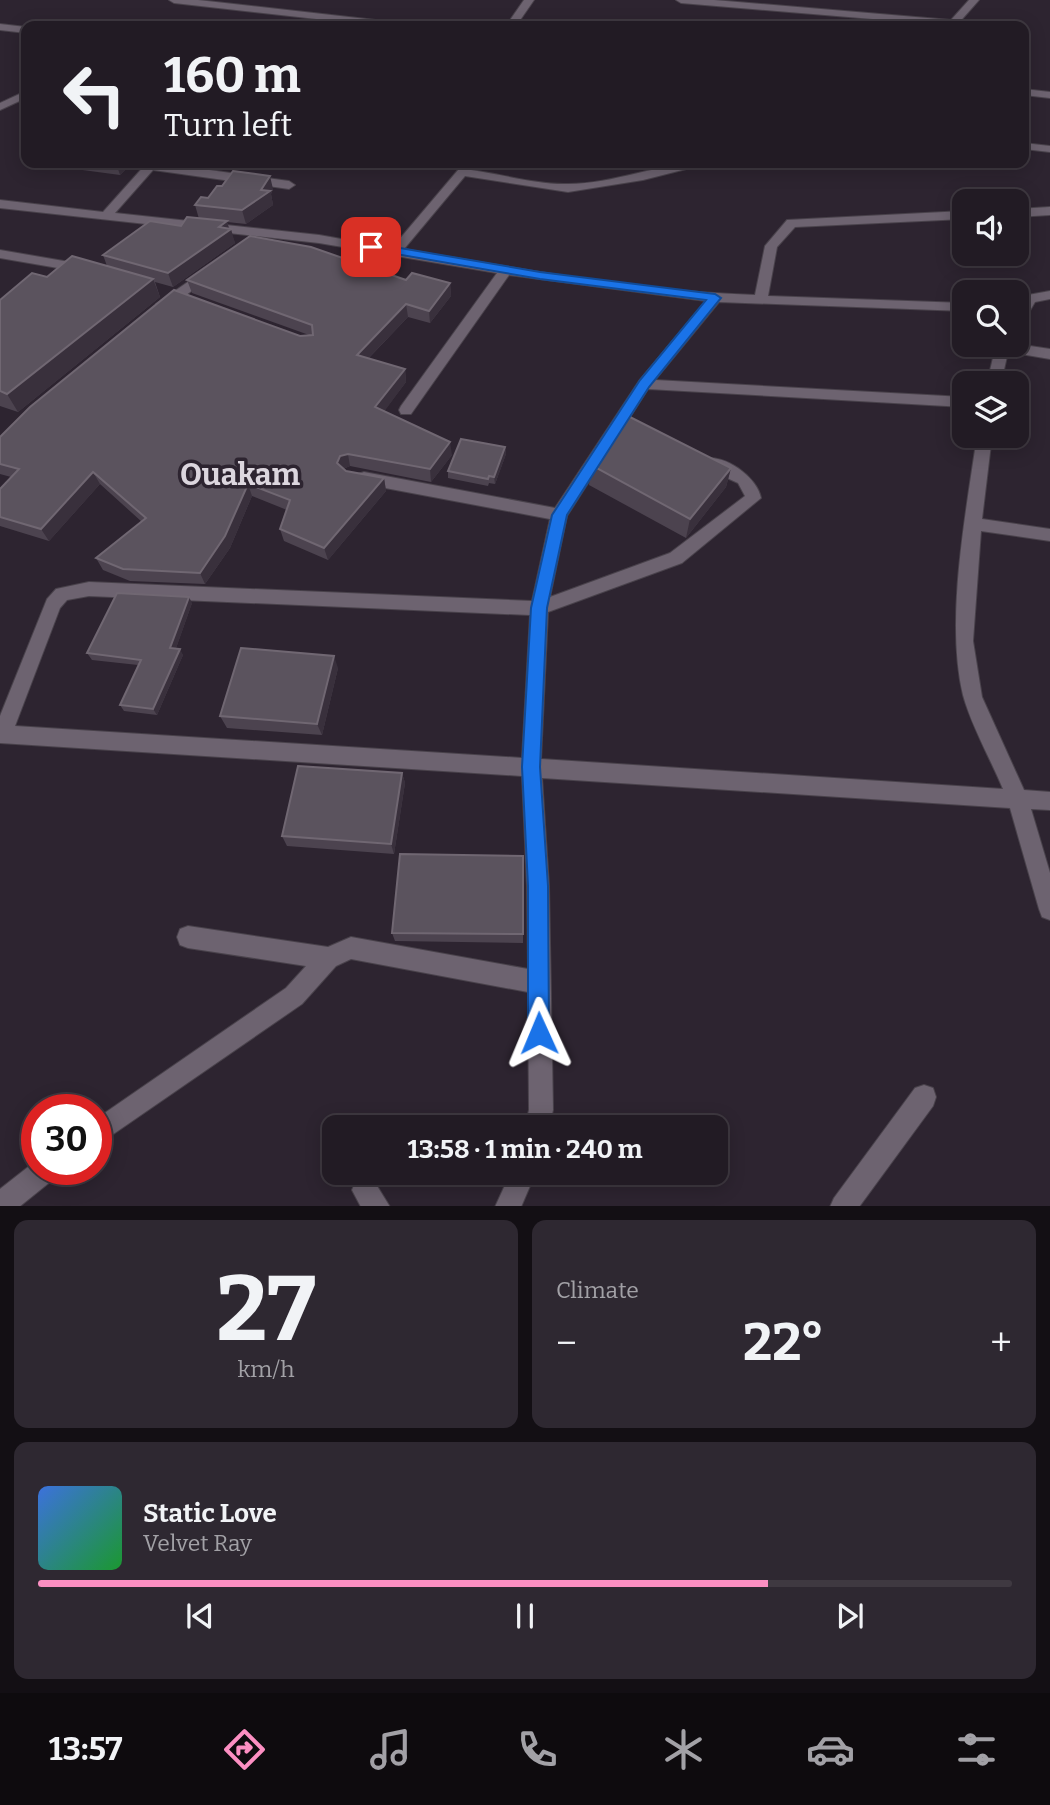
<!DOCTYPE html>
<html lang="en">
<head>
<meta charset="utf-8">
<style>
	body { margin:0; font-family:Bitter,serif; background:#2e2831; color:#f1f3f6; height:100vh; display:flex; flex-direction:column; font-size:26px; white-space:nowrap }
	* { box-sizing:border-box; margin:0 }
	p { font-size:23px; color:#a2a1a6 }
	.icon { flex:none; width:38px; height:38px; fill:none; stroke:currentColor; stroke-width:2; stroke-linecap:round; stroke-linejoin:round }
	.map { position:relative; height:1206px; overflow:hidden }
	.side { display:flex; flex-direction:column; gap:14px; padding:14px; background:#130f14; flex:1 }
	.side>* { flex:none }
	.top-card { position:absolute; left:21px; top:21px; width:1008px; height:147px; border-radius:14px; box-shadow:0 4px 18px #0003,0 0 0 2px #3f3941; background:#221b24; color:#f1f3f6; overflow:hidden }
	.fabs { position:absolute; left:952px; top:189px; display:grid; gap:14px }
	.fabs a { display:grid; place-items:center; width:77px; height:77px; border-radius:14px; background:#221b24; box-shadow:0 4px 18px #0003,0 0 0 2px #3f3941; font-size:35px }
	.speed { position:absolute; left:21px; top:1094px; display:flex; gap:14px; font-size:35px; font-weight:700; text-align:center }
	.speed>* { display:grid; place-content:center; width:91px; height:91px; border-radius:50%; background:#221b24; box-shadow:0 4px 18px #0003,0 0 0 2px #3f3941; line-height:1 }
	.speed .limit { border:10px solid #d22; background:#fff; color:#111 }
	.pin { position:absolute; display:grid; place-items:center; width:60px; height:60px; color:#fff; margin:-30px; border-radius:14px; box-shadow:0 4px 10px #0006 }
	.me { position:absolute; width:77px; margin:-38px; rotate:359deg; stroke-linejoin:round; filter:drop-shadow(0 0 5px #0008) }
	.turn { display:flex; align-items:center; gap:24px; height:147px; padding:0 28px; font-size:32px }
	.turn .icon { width:91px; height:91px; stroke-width:2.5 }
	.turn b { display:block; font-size:49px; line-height:60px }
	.big { font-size:52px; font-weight:700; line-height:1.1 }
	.side .card { flex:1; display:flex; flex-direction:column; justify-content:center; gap:10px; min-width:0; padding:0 24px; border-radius:14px; background:#2e2831 }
	.side .dial { align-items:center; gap:0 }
	.dial b { font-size:91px; line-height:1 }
	.song { display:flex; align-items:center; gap:21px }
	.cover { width:84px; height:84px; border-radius:10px; background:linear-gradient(135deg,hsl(220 70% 55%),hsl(130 70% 35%)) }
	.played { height:7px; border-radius:4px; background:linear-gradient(90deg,#fc8fc2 75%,#3f3941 75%) }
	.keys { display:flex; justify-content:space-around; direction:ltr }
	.heat { display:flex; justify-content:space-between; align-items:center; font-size:38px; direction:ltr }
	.side .tiles { flex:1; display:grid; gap:14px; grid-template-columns:1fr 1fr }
	.card:last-child { grid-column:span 2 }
	.trip { position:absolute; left:322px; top:1115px; width:406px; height:70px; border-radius:14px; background:#221b24; box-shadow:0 4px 18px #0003,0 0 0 2px #3f3941; font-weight:700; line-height:70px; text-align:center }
	.dock { display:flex; height:112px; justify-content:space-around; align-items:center; background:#0e0b0e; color:#a2a1a6 }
	.dock .icon { width:49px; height:49px }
	.dock .on { color:#fc8fc2 }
	.dock b { font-size:32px; color:#f1f3f6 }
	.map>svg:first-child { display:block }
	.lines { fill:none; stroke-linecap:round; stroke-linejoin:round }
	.minor-casing { stroke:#49424b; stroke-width:2 }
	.minor { fill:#6d6370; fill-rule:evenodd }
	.wall { fill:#4c434f }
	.shaded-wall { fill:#39303c }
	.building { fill:#5b535e; stroke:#706772; stroke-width:2 }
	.route { fill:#1a73e8; stroke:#114b97; stroke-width:2 }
	.labels { text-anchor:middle; stroke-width:7; stroke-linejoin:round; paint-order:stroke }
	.district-label { font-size:30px; font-weight:bold; fill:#dcd6de; stroke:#2d2430 }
</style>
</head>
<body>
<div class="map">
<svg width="1050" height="1207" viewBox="0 0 1050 1207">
	<rect width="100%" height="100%" fill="#2d2430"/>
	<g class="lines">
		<g class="minor-casing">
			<path id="minor" d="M169,0H198L402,23L407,26H379L174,3Z
				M524,0H534L516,26H506Z
				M676,0H714L951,20L969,0H979L956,26L681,3Z
				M0,24L26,27V33L0,30Z
				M1024,89L1050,92V98L1024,95Z
				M26,91V98L0,110V103Z
				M1024,143L1050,146V152L1024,149Z
				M159,163L289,181L295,185L289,189L153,170L115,213L319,235L392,248L464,163H476L471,170C501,174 538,185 568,184C614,184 658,163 704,163L702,165L643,180L568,192L465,176L404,249C520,269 638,291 755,295L765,246L787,220L964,211V219L795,227L777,247L768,296L964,303V311L719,302L655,380L964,397V407L648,389L567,516L550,597L670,553L745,496L738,483L703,467L700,463L703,459C724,453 757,477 761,498L682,563L548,612L541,759L1003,789C991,760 971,725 963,695C945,620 966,513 977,436H992L982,519L1050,529V541L981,531L973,641L982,697L1024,790L1050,792V810L1031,809L1050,873V920L1042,917L1039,909L1010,808L542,778L549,886L553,1110L549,1127H525L529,1110L528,992L351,959L336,966L302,1004L96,1146V1119L286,988L306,966L188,948L180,945L177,937L180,929L188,926L328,947L351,937L528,969L527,886L522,776L0,743V716L47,599L56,589L89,582L532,601L550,519L364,484L358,482L356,478L358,474L364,472L555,508L639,381L706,301L509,275L411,414H401L399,410L401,406L497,273L319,243L0,208V200L103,212L146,164ZM89,596L530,615L522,758L15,726L60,608L67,600Z
				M1050,207V215L1017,217V209Z
				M0,250L87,265L93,269L87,273L0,258Z
				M208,268L213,269V275L166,310H156V304Z
				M1050,291V299L1035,302L1022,324L1017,325V310L1020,305H1017V297Z
				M1017,344L1050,349V359L1008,352L1001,383H987L996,345Z
				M924,1085L933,1088L936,1097L933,1106L859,1207H830L834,1198L915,1088Z
				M37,1160V1169H59L55,1178L19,1207H0V1189Z
				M511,1172H536L521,1207H495Z
				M365,1177L374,1181L390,1207H361L352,1190L356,1181Z"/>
		</g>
		<use href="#minor" class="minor"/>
	</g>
	<path class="wall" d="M73,163H132L120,175L75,169Z
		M273,189L271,194L273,205L246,224L227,222L235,243L173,287L155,282L160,297L18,412L0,406V300L47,277L107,266L103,255L199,219L195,205L208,198Z
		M187,280H406L450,283L451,296L430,323L408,317L368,359L405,369L406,382L384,411L452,455L431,482L350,466L343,469L346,471L384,478L386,491L328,560L284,541L280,529L287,510L252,496L230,548L205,584L130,581L103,570L96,558L142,522L100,484L49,541L0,526V489L11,477L0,474V437L300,336L309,335L192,293Z
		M505,447L506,454L495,484L489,483L488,486L448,478V471Z
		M591,465L731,468L726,487L686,538L589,485Z
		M192,603L176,648L183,655L157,715L124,711L120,705L138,665L92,660L87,653Z
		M338,668L322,735L227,728L220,716Z
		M402,773L405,783L394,854L287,846L282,836Z
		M523,856V943L395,941L392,933Z"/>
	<path class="shaded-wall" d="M116,163H132L120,175Z
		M270,176L273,189L271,194L273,205L246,224L242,210L261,190Z
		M227,221L229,230L231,229L235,243L173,287L168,273L219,227Z
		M153,279L160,297L18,412L7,394Z
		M450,283L451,296L430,323L429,311Z
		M406,304L408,317L359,368L357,355Z
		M405,369L406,382L378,420L375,407Z
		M450,442L452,455L431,482L430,469Z
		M505,447L506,454L495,484L494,477Z
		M348,454L350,466L343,469L337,463L340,456Z
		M731,468L726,487L686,538L690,519Z
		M93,472L100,484L49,541L41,529Z
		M384,478L386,491L328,560L324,548Z
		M248,484L252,496L230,548L205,584L200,573Z
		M189,597L192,603L174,654L170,648Z
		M180,649L183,655L157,715L153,709Z
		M334,656L338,668L322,735L317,724Z
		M402,773L405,783L394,854L391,844Z"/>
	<path class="building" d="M233,171L270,176L261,190L270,191L242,210L195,205L201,197L208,198L217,186H222Z
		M187,217L227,221L219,227L231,229L168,273L103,255L150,221L181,226Z
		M250,236L311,247L406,280L412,273L450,283L429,311L406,304L357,355L405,369L375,407L450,442L430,469L348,454L340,456L337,463L346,471L384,478L324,548L280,529L290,500L248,484L225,536L200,573L123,569L96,558L146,518L93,472L41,529L0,517V489L19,469L0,464V437L30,407L174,290L300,336L313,335L312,325L187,280Z
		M72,256L153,279L7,394L0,391V300L32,273L47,277Z
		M624,414L731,468L690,519L591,465Z
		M461,439L505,447L494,477L489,476L488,479L448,471Z
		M117,593L189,597L170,648L180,649L153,709L120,705L141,660L87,653Z
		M241,648L334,656L317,724L220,716Z
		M298,766L402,773L391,844L282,836Z
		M400,854L523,856V934L392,933Z"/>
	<path class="route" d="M371,243L540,272L715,294L721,298L649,387L567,515L547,608L540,767L548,886L549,1033L546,1041L539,1044L531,1041L528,1033V886L522,767L531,608L552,515L640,380L706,300L540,279L367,249L365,247Z"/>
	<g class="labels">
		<g class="district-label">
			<text x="240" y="485">Ouakam</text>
		</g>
	</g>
</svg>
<div class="fabs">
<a><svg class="icon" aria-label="sound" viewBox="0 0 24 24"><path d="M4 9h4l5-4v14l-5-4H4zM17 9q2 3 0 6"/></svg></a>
<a><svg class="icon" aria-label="search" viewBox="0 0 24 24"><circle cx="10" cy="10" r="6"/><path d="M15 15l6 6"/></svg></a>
<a><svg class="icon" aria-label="layers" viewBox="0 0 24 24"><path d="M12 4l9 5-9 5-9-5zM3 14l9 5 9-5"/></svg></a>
</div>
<div class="speed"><div class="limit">30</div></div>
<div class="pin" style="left:371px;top:247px;background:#d93025"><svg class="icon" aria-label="arrive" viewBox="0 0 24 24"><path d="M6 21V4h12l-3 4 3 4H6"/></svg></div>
<svg class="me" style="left:539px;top:1033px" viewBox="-20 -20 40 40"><path d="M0-17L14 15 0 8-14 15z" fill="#1a73e8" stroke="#fff" stroke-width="4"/></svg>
<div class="trip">13:58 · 1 min · 240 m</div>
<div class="top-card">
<div class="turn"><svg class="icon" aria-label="left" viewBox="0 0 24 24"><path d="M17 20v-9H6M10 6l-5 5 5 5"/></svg><div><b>160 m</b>Turn left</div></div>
</div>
</div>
<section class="side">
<div class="tiles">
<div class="card dial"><b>27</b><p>km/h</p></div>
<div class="card"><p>Climate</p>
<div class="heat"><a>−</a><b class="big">22°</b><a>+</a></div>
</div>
<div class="card">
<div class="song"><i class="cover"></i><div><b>Static Love</b><p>Velvet Ray</p></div></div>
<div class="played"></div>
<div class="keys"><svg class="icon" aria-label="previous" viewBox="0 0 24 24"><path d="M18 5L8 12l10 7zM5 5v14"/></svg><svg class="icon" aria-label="pause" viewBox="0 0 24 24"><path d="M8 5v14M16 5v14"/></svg><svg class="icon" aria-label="next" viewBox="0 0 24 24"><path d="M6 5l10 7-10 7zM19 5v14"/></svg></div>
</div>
</div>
</section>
<nav class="dock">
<b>13:57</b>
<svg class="icon on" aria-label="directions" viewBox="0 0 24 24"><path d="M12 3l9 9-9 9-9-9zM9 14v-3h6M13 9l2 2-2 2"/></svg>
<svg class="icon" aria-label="music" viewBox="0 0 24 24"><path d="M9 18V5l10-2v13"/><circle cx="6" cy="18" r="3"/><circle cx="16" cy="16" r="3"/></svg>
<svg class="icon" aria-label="phone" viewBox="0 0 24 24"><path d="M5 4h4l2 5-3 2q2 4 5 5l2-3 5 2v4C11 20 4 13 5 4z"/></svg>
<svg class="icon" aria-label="climate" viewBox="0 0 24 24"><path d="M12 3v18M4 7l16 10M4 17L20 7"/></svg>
<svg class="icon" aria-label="car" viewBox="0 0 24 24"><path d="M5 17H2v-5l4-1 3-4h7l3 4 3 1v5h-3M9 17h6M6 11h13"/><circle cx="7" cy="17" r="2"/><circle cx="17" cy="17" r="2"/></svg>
<svg class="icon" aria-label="filters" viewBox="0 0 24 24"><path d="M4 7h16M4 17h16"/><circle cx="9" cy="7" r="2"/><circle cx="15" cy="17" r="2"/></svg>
</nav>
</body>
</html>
